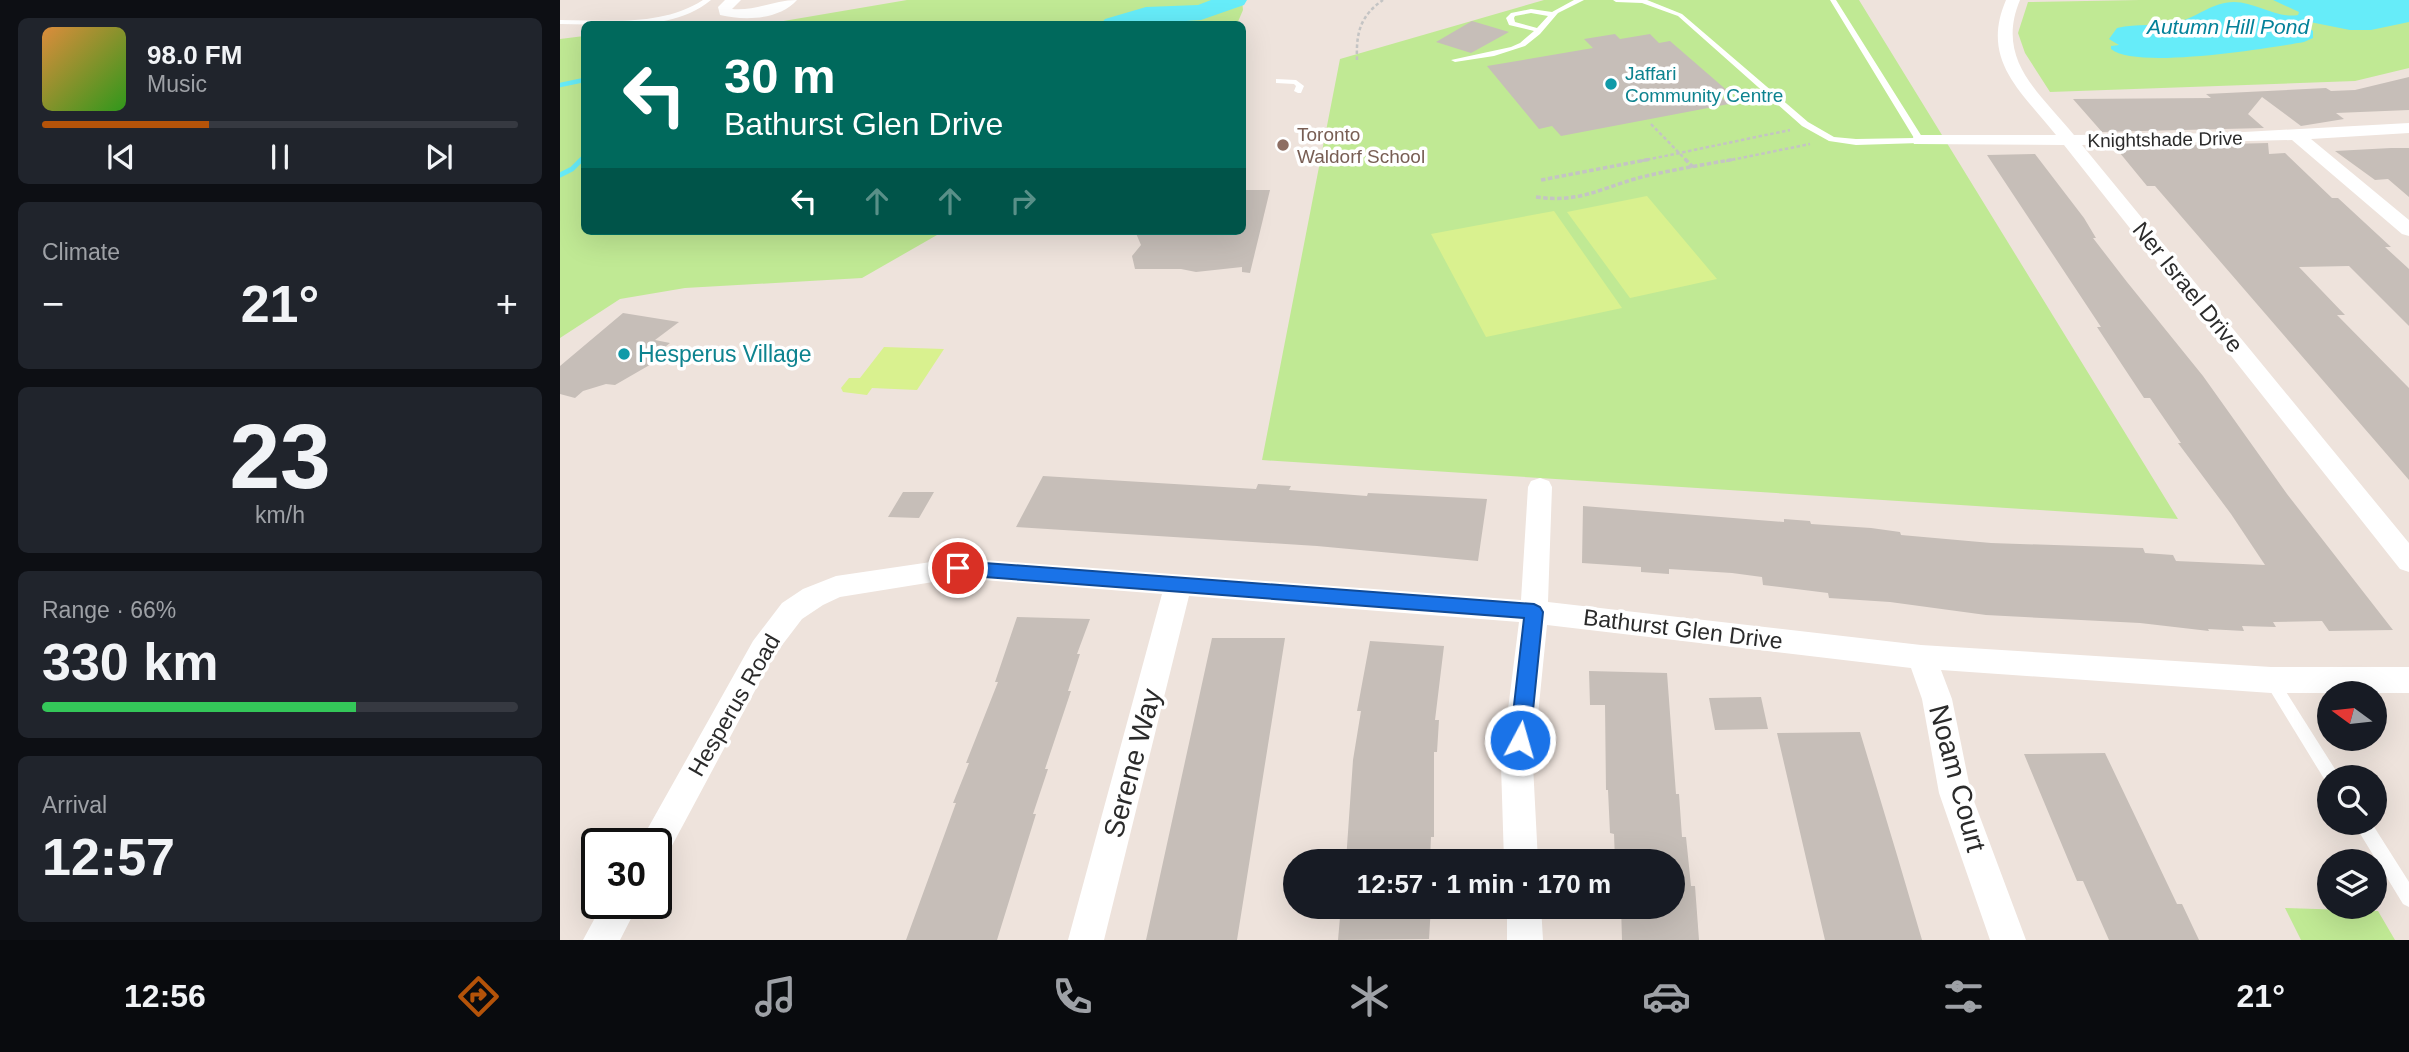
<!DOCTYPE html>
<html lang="en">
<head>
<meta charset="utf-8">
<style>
	body { margin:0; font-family:Arial,sans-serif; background:#20242c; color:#f1f3f6; height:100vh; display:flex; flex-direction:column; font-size:26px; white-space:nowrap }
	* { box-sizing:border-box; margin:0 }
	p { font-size:23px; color:#9ea1a6 }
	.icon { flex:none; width:38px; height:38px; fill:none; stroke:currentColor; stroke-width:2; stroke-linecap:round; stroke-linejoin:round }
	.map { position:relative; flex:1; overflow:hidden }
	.sheet { display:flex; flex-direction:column; gap:18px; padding:18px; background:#0d0f14; width:560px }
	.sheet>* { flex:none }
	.top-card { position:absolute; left:21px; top:21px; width:665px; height:214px; border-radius:10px; box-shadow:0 7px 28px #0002; background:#00695c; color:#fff; overflow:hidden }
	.needle { width:46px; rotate:285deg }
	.fabs { position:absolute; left:1757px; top:681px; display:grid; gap:14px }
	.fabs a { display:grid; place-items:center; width:70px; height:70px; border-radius:50%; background:#171b24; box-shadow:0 7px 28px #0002; font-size:35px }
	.speed { position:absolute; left:21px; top:828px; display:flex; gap:14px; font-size:35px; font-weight:700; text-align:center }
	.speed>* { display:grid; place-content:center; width:91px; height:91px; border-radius:50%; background:#171b24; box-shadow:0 7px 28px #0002; line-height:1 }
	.speed .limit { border:4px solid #111; border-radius:10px; background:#fff; color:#111 }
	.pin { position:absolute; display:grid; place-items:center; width:60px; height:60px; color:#fff; margin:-30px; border:4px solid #fff; border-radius:50%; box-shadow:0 2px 7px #0007 }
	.me { position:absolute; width:77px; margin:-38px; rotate:6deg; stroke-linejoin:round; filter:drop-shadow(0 0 5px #0008) }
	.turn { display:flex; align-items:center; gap:24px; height:147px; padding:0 28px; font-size:32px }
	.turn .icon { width:91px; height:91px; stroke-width:2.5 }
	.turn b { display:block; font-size:49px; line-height:60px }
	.lanes { display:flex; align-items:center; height:66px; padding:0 28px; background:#0003; justify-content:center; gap:35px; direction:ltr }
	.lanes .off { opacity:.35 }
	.big { font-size:52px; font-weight:700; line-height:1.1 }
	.sheet .tile { flex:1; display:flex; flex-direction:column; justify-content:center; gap:10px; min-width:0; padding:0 24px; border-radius:10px; background:#20242c }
	.sheet .dial { align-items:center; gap:0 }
	.dial b { font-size:91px; line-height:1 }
	.song { display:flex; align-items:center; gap:21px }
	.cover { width:84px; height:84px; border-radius:10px; background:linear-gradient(135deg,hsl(30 70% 55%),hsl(110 70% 35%)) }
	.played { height:7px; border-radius:4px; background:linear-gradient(90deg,#b45309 35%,#363941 35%) }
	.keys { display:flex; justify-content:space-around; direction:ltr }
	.heat { display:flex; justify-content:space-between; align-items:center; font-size:38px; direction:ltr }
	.charge { height:10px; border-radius:5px; background:linear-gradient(90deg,#34c759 66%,#363941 0) }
	.trip { position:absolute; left:723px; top:849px; width:402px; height:70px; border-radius:35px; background:#171b24; box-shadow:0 7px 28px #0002; font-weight:700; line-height:70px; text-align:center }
	.tab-bar { display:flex; height:112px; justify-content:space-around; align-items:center; background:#090b0e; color:#9ea1a6 }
	.tab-bar .icon { width:49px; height:49px }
	.tab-bar .selected { color:#b45309 }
	.tab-bar b { font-size:32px; color:#f1f3f6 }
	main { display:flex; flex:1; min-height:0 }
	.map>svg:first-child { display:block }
	.green { fill:#c0e994 }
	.pitch { fill:#d9f18f }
	.water { fill:#66ecf9 }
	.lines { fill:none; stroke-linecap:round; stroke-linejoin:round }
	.stream-far1 { stroke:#66ecf9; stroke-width:4.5 }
	.stream { stroke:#66ecf9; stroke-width:5 }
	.river { fill:#66ecf9; fill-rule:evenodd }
	.building { fill:#c6beb8 }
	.path-far1 { stroke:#c4c4c4; stroke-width:2.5; stroke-dasharray:3.5 2.5; stroke-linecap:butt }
	.path { stroke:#c4c4c4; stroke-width:3.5; stroke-dasharray:4.5 2.5; stroke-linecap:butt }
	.service { fill:#fff; fill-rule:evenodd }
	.minor { fill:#fff; fill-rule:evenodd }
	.route { fill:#1a73e8; stroke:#114b97; stroke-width:2 }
	.culture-dot { fill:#0f9aa8; stroke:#fff; stroke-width:2.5 }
	.education-dot { fill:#8d6e63; stroke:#fff; stroke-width:2.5 }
	.labels { text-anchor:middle; stroke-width:7; stroke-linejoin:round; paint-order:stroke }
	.far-culture-label { font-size:19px; fill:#0d838f; stroke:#fff; text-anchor:start }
	.far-education-label { font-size:19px; fill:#785e54; stroke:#fff; text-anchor:start }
	.far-street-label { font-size:19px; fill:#2b2b2b; stroke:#fff }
	.far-water-label { font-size:21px; font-style:italic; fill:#048199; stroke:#fff }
	.street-label { font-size:23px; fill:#2b2b2b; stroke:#fff }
	.culture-label { font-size:23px; fill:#0d838f; stroke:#fff; text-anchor:start }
	.near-street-label { font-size:28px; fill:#2b2b2b; stroke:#fff }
</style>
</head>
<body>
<main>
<section class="sheet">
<div class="tile">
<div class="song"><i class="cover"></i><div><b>98.0 FM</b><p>Music</p></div></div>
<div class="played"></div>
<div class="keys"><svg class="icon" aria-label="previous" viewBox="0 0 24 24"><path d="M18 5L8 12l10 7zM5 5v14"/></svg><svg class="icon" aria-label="pause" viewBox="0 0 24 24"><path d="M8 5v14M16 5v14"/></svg><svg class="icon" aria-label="next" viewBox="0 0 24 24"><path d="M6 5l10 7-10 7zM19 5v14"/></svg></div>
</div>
<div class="tile"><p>Climate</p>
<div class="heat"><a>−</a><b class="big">21°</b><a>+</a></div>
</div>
<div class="tile dial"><b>23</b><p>km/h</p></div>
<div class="tile"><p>Range · 66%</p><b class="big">330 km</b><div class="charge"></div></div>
<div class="tile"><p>Arrival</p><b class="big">12:57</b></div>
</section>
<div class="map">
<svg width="1849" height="940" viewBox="0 0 1849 940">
	<rect width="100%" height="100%" fill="#eee3dc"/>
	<path class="green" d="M347,0H682L683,10L677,24H206Z
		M984,0H1299L1618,519L702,460L780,59Z
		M1580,0H1849V68L1795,81L1490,92L1465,53L1458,33L1468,2Z
		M24,36V231H384L302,278L125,288L60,299L0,338V39Z
		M1725,908L1818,911L1835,940H1741Z"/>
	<path class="pitch" d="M1087,196L1157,279L1070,298L1007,212Z
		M994,211L1062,308L926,337L871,234Z
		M324,347L384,349L357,390L312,388L307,395L283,392L281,388L289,378H300Z"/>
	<path class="water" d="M1713,0H1849V22L1811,30H1790L1750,22L1745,25L1753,31V38L1744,42C1709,48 1576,70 1551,49V46L1559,45L1549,39L1557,28C1577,23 1598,27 1618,22C1638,17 1652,2 1674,2C1696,2 1717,19 1738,15L1739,12Z"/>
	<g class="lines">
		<path class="stream-far1" d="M0,85L24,80
			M20,161L24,157"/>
		<path class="stream" d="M0,175L12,169L22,159"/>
		<path class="river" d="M651,0H687L684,5L641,20L580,24H541L545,19L586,7L638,5Z"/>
	</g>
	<path class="building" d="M912,21L949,32L911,53L876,42Z
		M1055,34L1060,39L1090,34L1099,43L1110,41L1170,93L1159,95L1169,104L1001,136L992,126L979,129L927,66L1033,48L1024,39Z
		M1849,77V110L1776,113L1784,119L1741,126L1702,97L1688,114L1704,128L1542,132L1513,99L1651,98L1646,94L1766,88L1771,91L1795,90Z
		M1708,143L1709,154L1725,153L1772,198H1778L1831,247H1825L1849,269V326L1789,266L1739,267L1785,315H1777L1849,388V480L1595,186H1587L1555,147Z
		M1831,148H1849V197L1828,179L1815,180L1775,151Z
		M1475,154L1524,218L1536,238H1533L1567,282L1643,376L1727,494L1833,630L1769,631L1762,621L1713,622L1716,627L1682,626L1684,631L1648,629L1649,631L1580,623L1426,615L1330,602L1269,598L1268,593L1203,585L1202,577L1172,573L1109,569V574L1081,572V567L1022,563L1023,506L1224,522V519L1250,521L1251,524L1311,528L1340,532L1341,535L1431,543L1583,548L1585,553L1613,555L1616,561L1705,565L1671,514L1618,443H1621L1590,398H1584L1537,327H1541L1427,155Z
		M682,190H710L690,273L682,272V267L636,272L621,269H575L572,256L581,245L575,231H682Z
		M63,313L119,322L95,340L110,343L91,358L100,359L55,385L46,384L23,391L15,398L0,394V366Z
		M483,476L696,489L698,484L731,486L729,490L807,496L808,493L927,499L918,561L757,546L456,527Z
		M343,492H374L359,518L328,517Z
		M457,617L530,619L517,654H520L508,691H511L485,769H488L473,814H476L437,940H346L396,803H393L409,763H406L438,682H435Z
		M652,638H725L677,940H586Z
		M810,641L884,646L875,720H879L877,752H874V837H871L870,861H786L793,760L801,711H797Z
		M1029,671L1107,673L1116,794H1119L1122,837H1126L1131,886H1135L1139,940H1062L1061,906H1113V861H1055L1054,834L1050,833L1048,790H1046L1045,705H1030Z
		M1201,697L1208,729L1155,730L1149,698Z
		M1300,732L1337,855L1362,940H1265L1217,733Z
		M1545,753L1617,904H1622L1639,940H1549L1523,881H1517L1464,754Z
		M781,906H871L869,939L778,940Z"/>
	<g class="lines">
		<path class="path-far1" d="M797,60C796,33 800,16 823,0
			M1091,124L1127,161
			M1081,161L1230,130
			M1166,161L1250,144"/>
		<path class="path" d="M1125,159L1133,167
			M981,180L1091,159
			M976,197C1019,203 1039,189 1078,178C1110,170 1143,165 1175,159"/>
		<path class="service" d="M143,0H151C111,33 49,24 0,24V20C48,20 101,27 143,0Z
			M1014,0H1024L998,13L980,34L965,46L934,56L895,62L891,60L951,47L960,43L974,31L949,25L946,18L951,13L971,9L992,12ZM971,13L988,16L977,28L955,22L954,18L955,16Z
			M1053,0H1087L1122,14L1248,122L1274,137L1296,139L1354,138L1270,0H1276L1364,140L1360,143L1296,145L1269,141L1242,126L1118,16L1082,3L1056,2Z
			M716,79L736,80L744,86L741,93H738L734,91L736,86L734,84L716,83Z
			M1711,674L1716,676L1780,777H1769V783L1766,782L1706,684L1704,680L1706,676Z
			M1793,822H1811L1849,882V907L1843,904Z"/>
		<path class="minor" d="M165,0H181L172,9C196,11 214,0 237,0C219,20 185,21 160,15L158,7Z
			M1446,0H1460C1435,60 1479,92 1514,135L1666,133L1849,123V133L1751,139L1849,220V236L1842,234L1732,140L1522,145L1849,543V572L1840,569L1504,145L1354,144L1352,140L1354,136L1360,135H1496C1461,91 1420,60 1446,0Z
			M980,478L989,481L992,487L988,602L1361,645L1711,667H1849V693H1711L1381,670L1392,699L1411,793L1466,940H1430L1379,793L1362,699L1351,668L987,625L973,765L978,861H944L941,765L959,622L629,596L544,940H508L602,594L398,578L280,597L263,605L242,619L213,657L107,855L96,860V844H79L193,641L222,603L243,589L276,576L398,558L961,600L968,487L971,481Z
			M43,903H79L60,940H23Z
			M947,906H981L983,940H947Z"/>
	</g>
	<path class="route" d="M398,561L974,604L980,607L983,612L970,740L967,746L960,749L953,746L950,740L964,618L398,575L392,573L389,568L392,563Z"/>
	<g class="culture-dot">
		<circle cx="1051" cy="84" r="7"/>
		<circle cx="64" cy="354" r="7"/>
	</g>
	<circle class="education-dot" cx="723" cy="145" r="7"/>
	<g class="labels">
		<g class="far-culture-label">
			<text x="1065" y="80">Jaffari<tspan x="1065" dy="22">Community Centre</tspan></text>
		</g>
		<g class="far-education-label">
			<text x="737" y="141">Toronto<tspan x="737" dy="22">Waldorf School</tspan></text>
		</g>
		<g class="far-street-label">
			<text transform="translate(1605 139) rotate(-1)" y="7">Knightshade Drive</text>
		</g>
		<g class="far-water-label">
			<text x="1668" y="34">Autumn Hill Pond</text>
		</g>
		<g class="street-label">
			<text transform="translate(1628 287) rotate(51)" y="8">Ner Israel Drive</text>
			<text transform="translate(1123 629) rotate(7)" y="8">Bathurst Glen Drive</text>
			<text transform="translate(174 705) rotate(-60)" y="8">Hesperus Road</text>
		</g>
		<g class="culture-label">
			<text x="78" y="362">Hesperus Village</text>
		</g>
		<g class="near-street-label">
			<text transform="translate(572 763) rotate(-75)" y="10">Serene Way</text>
			<text transform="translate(1398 778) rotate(75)" y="10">Noam Court</text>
		</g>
	</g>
</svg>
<div class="fabs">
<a><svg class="needle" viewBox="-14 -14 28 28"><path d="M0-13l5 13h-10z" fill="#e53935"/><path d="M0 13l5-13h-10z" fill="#9ea1a6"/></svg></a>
<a><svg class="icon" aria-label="search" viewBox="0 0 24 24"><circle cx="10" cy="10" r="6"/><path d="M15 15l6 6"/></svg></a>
<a><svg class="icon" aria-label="layers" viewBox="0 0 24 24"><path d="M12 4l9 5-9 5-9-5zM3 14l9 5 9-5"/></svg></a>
</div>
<div class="speed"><div class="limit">30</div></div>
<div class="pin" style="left:398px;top:568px;background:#d93025"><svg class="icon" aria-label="arrive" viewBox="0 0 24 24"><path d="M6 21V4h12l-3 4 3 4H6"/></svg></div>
<svg class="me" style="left:960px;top:740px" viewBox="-20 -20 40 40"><circle r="17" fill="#1a73e8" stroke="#fff" stroke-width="3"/><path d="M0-11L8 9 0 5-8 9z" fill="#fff"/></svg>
<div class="trip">12:57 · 1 min · 170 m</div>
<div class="top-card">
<div class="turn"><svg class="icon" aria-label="left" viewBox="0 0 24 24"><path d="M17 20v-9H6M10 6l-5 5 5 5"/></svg><div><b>30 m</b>Bathurst Glen Drive</div></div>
<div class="lanes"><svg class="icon" aria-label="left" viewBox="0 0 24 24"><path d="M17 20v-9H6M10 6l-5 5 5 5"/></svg><svg class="icon off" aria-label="ahead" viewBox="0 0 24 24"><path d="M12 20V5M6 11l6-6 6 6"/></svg><svg class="icon off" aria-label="ahead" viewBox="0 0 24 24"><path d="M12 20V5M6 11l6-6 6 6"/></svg><svg class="icon off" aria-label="right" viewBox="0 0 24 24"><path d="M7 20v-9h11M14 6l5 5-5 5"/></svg></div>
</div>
</div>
</main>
<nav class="tab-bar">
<b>12:56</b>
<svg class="icon selected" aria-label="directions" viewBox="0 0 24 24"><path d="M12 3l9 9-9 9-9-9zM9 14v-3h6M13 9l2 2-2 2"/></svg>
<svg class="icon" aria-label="music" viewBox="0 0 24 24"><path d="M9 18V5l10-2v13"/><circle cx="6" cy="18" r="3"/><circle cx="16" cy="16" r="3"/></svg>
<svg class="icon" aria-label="phone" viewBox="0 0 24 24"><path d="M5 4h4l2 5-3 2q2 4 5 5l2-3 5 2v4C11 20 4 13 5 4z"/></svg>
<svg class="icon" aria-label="climate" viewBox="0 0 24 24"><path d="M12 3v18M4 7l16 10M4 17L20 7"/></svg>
<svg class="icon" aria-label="car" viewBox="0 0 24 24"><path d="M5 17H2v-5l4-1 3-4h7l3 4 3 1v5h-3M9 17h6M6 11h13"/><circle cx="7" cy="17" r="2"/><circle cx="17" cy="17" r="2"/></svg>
<svg class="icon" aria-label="filters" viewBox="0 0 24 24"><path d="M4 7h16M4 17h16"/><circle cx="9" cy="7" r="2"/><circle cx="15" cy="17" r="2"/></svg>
<b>21°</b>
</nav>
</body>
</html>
